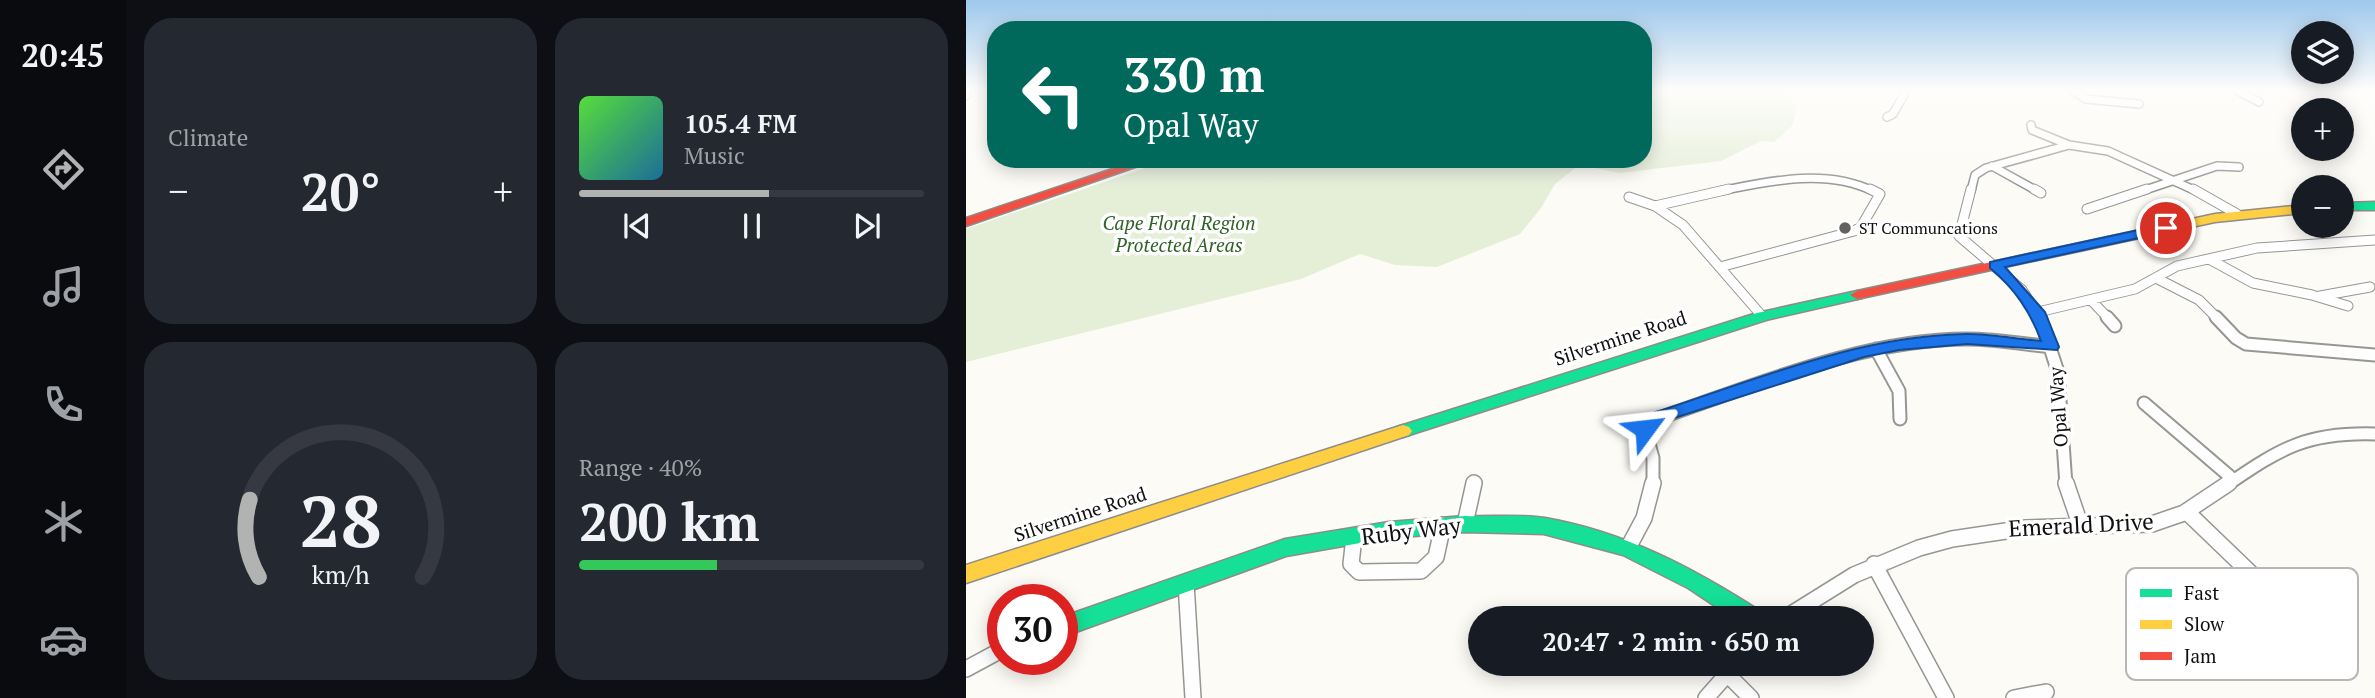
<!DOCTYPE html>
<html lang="en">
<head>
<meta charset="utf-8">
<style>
	body { margin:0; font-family:"PT Serif",serif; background:#242831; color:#f1f3f6; height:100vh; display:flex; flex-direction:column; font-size:26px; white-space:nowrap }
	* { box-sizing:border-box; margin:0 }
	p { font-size:23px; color:#9ea1a6 }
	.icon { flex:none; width:38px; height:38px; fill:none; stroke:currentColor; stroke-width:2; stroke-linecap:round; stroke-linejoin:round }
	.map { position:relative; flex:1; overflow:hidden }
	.panel { display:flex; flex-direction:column; gap:18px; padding:18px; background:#0d0f14; width:840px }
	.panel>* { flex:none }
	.hud { position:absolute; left:21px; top:21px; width:665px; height:147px; border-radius:28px; box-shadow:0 4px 18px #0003; background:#00695c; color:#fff; overflow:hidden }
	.buttons { position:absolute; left:1325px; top:21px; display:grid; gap:14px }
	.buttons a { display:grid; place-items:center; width:63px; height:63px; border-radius:50%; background:#171b24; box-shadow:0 4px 18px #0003; font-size:35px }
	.speed { position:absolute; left:21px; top:584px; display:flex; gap:14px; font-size:35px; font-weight:700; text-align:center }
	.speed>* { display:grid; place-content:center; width:91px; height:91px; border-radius:50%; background:#171b24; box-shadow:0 4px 18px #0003; line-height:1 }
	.speed .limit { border:10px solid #d22; background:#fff; color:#111 }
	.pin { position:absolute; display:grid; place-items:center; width:60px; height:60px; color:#fff; margin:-30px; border:4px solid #fff; border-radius:50%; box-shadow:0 2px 7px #0007 }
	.me { position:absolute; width:77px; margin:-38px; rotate:60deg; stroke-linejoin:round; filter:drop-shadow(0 0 5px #0008) }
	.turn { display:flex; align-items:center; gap:24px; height:147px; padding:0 21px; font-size:32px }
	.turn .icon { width:91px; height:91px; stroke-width:2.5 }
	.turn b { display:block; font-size:49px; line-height:60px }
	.big { font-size:52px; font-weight:700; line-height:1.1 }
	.panel .card { flex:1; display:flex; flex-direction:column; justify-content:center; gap:10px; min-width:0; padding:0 24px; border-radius:28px; background:#242831 }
	.panel .dial { align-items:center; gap:0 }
	.dial svg { height:182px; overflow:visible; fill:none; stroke:#363941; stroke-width:7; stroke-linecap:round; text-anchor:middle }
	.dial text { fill:#f1f3f6; stroke:none }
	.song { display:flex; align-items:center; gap:21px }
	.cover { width:84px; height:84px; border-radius:10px; background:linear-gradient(135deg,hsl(110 70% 55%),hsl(200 70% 35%)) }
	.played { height:7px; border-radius:4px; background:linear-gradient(90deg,#b1b2b2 55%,#363941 55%) }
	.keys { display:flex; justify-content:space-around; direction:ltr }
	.heat { display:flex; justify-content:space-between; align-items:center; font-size:38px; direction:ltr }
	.charge { height:10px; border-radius:5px; background:linear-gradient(90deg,#34c759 40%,#363941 0) }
	.panel .tiles { flex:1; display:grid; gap:18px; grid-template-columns:repeat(2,1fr) }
	.trip { position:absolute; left:502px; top:606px; width:406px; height:70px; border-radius:35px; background:#171b24; box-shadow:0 4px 18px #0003; font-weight:700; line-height:70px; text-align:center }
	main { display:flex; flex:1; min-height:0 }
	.menu { display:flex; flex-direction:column; width:126px; justify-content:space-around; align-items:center; background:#090b0e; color:#9ea1a6 }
	.menu .icon { width:49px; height:49px }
	.menu .on { color:#b1b2b2 }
	.menu b { font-size:32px; color:#f1f3f6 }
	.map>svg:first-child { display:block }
	.green { fill:#e5efd8 }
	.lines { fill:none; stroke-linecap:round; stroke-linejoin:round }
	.street-far3-casing { stroke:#969694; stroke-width:10 }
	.street-far2-casing { stroke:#969694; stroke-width:11 }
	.street-far1-casing { stroke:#969694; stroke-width:15 }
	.street-casing { stroke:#969694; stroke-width:18 }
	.fast-casing { stroke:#8d8c8a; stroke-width:3 }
	.slow-casing { stroke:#8d8c8a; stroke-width:3 }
	.jam-casing { stroke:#8d8c8a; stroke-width:3 }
	.street-far3 { stroke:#fffefe; stroke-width:7 }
	.street-far2 { stroke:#fffefe; stroke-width:9 }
	.street-far1 { stroke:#fffefe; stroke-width:11 }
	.street { stroke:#fffefe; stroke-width:15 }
	.fast { fill:#16e098; fill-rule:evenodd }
	.slow { fill:#ffcf43; fill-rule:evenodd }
	.jam { fill:#f24e42; fill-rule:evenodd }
	.route { fill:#1a73e8; stroke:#114b97; stroke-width:2 }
	.poi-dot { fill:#636260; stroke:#fff; stroke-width:2.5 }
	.labels { text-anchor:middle; stroke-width:7; stroke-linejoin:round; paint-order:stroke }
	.far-poi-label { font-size:16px; fill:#101010; stroke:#fff; text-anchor:start }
	.park-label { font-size:19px; font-style:italic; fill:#2f6225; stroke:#fff }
	.street-label { font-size:19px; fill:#101010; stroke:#fff }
	.near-street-label { font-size:23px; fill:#101010; stroke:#fff }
	.key { fill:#fff; stroke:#b7b7b7; stroke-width:2 }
	.key-label { font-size:19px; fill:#101010 }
</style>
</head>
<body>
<main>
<nav class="menu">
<b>20:45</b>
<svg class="icon on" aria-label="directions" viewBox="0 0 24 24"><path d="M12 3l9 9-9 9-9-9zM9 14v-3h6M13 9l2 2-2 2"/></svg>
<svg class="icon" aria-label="music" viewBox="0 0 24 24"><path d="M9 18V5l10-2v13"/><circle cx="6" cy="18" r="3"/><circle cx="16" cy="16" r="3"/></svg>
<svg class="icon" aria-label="phone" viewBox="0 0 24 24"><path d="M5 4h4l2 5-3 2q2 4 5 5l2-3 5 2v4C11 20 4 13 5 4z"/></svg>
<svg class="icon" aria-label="climate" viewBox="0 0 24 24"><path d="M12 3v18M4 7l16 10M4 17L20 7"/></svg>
<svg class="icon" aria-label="car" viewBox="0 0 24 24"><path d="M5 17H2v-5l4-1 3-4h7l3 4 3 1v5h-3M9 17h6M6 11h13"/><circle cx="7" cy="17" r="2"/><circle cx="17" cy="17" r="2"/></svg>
</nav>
<section class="panel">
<div class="tiles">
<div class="card"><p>Climate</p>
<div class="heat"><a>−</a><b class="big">20°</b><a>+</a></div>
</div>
<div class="card">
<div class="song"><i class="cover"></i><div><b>105.4 FM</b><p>Music</p></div></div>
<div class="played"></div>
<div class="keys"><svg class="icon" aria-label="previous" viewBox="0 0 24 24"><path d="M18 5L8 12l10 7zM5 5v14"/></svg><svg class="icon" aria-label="pause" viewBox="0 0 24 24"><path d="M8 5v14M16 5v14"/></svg><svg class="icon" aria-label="next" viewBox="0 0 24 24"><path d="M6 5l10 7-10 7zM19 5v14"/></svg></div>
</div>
<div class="card dial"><svg viewBox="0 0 100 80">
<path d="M14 69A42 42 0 1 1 86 69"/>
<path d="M14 69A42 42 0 0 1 10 35" stroke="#b1b2b2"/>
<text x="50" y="56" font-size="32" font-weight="700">28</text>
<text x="50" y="72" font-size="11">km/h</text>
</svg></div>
<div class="card"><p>Range · 40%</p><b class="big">200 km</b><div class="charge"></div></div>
</div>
</section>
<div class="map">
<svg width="1409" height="698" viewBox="0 0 1409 698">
	<rect width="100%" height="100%" fill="#fcfbf6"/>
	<path class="green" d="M677,91H815L831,107L826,126L808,142L795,141L755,161L654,173L613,165L589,184L575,208L554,234L471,267L429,265L394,254L335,279L0,362V229L206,159H677Z"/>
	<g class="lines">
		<g class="street-far3-casing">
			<path id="street-far3" d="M1107,91L1120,99L1173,104
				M1272,91L1293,102
				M0,92V96
				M921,117L927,114L940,91
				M1065,125L1066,130L1103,145
				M1026,166L1071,191
				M754,191C804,181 859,168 907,191
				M1005,191L1009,175L1020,168L1103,145L1142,151L1230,191
				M1176,191L1251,166L1273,167"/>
		</g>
		<g class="street-far2-casing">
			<path id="street-far2" d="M1005,189L993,236L1056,290L1075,319
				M1068,189L1075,193
				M1227,189L1271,214
				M663,197L689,206L717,225L796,316
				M689,206L763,189
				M1121,209L1181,189
				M1243,259L1287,283L1346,295L1382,306
				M754,267L888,231L895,227L914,194L904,189
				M1190,278L1233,300L1252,319
				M1354,296L1404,287
				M1125,300L1143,319
				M1072,312L1169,289L1211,266L1291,248L1409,240"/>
		</g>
		<g class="street-far1-casing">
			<path id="street-far1" d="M1074,317L1092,372L1100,485
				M1141,317L1149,326
				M1250,317L1270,338L1280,344L1409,355
				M910,349L933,391L934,419
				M1178,403L1268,480
				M687,485V458L679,429L687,420C786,387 895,339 1001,339C1029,339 1058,344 1086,347
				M1261,485C1315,448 1341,432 1409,434"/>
		</g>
		<g class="street-casing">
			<path id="street" d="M1100,483L1114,524
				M1221,512L1327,614
				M499,524L508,483
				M388,537L385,564L393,572L455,571L470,557L477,525
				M662,548L678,518L687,483
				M908,564L980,698
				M220,583L227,698
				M819,618L888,575L953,548L986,539L1060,528L1186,524L1218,513L1263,483
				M0,669L37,649
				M761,674L785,698
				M740,698L771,663
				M1048,698L1080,692"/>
		</g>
		<g class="fast-casing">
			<path id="fast" d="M1409,202V210H1376V203Z
				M891,291L896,292L898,295L896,298L800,320L437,437L431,435L428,431L431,427L791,313Z
				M499,516C525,517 554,514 579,518C659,532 727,568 794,611L797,618H767L722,588L657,555L578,534L499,532L423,538L320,556L96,637V617L319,539L423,522Z"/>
		</g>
		<g class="slow-casing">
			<path id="slow" d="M1337,205V213L1249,222L1216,229L1210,225L1212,222L1249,214Z
				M437,425L443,427L446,431L443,435L0,583V565Z"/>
		</g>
		<g class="jam-casing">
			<path id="jam" d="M176,159H192L0,226V218Z
				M1216,221L1220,222V228L891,299L884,295L891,291Z"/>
		</g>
		<use href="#street-far3" class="street-far3"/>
		<use href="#street-far2" class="street-far2"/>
		<use href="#street-far1" class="street-far1"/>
		<use href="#street" class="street"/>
		<use href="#fast" class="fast"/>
		<use href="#slow" class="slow"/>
		<use href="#jam" class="jam"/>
	</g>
	<linearGradient id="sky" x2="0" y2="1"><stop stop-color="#9ec8ec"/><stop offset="0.48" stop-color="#fefdfb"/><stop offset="1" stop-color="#fefdfb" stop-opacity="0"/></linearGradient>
	<rect width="1409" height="188" fill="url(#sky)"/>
	<path class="route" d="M1200,224L1207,228L1205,231L1039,267L1079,312L1093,347L1091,350L1001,344L933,350L898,357L702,420L688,428L685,433H672L670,429L674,420L690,412C789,380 895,335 1001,334C1025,334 1051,339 1075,341C1064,311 1049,289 1024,268V262Z"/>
	<circle class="poi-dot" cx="879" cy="228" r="7"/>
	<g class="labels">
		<g class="far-poi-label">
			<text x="893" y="234">ST Communcations</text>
		</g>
		<g class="park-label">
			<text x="213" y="230">Cape Floral Region<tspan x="213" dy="22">Protected Areas</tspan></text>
		</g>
		<g class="street-label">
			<text transform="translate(654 338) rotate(-18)" y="7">Silvermine Road</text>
			<text transform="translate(1092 407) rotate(-94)" y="7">Opal Way</text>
			<text transform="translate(114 514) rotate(-18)" y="7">Silvermine Road</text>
		</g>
		<g class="near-street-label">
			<text transform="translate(1115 525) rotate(-3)" y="8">Emerald Drive</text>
			<text transform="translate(445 531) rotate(-7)" y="8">Ruby Way</text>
		</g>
	</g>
	<rect x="1160" y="568" width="232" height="112" rx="10" class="key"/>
	<rect x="1174" y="589" width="32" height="8" fill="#16e098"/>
	<rect x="1174" y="620" width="32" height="9" fill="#ffcf43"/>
	<rect x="1174" y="652" width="32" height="8" fill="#f24e42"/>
	<g class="key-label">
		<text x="1218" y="600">Fast</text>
		<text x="1218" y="631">Slow</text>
		<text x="1218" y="663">Jam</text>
	</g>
</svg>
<div class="buttons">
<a><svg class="icon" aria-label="layers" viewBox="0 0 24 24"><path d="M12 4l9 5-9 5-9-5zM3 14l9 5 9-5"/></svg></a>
<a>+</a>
<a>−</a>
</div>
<div class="speed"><div class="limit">30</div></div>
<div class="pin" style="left:1200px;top:228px;background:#d93025"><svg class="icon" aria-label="arrive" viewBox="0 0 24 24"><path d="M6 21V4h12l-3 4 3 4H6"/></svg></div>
<svg class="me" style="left:679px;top:429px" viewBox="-20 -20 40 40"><path d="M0-17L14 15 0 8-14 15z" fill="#1a73e8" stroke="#fff" stroke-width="4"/></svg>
<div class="trip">20:47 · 2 min · 650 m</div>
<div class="hud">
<div class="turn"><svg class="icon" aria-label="left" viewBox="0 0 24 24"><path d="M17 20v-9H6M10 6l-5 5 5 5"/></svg><div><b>330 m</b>Opal Way</div></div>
</div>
</div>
</main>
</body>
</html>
